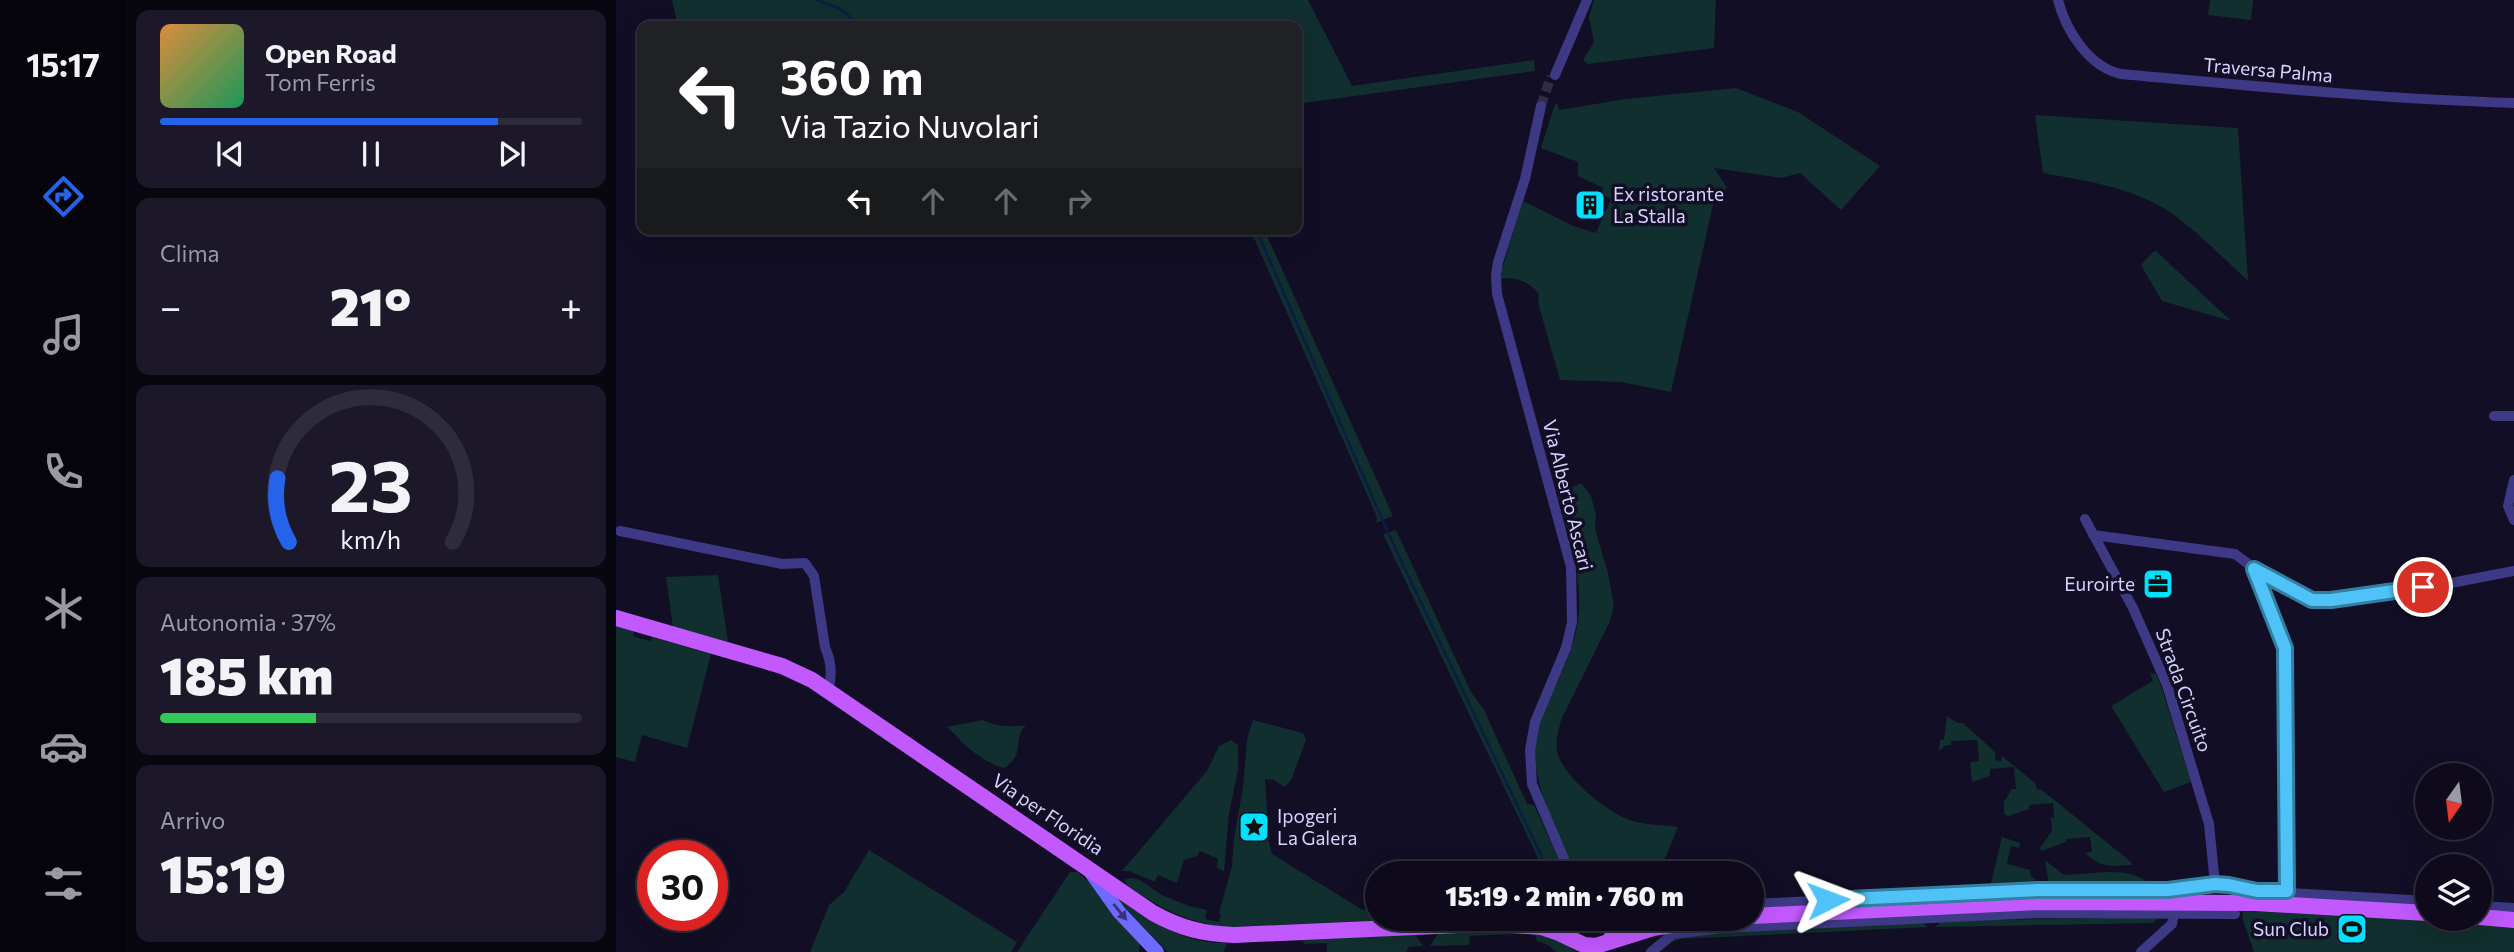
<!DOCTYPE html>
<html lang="it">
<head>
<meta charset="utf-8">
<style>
	body { margin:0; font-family:Commissioner,sans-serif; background:#1c1829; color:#f1f3f6; height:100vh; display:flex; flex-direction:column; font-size:26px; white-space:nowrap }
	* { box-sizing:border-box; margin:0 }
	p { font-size:23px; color:#9b9aa3 }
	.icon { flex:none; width:38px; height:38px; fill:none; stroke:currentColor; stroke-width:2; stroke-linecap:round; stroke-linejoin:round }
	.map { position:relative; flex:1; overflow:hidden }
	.sheet { display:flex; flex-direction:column; gap:10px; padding:10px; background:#08060f; width:490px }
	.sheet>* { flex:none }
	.guide { position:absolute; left:21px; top:21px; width:665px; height:214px; border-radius:14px; box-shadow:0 7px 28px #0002,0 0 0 2px #2e2b3b; background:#202124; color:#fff; overflow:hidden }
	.needle { width:46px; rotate:194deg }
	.fabs { position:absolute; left:1799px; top:763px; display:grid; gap:14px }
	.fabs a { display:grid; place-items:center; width:77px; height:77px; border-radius:50%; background:#0e0a1c; box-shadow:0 7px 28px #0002,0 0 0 2px #2e2b3b; font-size:35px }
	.speed { position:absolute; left:21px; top:840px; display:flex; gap:14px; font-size:35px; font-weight:700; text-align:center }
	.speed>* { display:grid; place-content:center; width:91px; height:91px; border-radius:50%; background:#0e0a1c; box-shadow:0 7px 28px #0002,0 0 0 2px #2e2b3b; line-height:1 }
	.speed .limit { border:10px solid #d22; background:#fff; color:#111 }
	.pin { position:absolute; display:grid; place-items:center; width:60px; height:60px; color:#fff; margin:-30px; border:4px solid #fff; border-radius:50%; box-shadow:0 2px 7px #0007 }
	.me { position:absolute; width:77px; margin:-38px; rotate:87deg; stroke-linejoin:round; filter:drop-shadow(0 0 5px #0008) }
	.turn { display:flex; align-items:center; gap:24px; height:147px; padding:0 28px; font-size:32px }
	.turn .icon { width:91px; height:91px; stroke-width:2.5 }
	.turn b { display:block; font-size:49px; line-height:60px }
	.lanes { display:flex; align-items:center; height:66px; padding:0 28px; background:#0003; justify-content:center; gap:35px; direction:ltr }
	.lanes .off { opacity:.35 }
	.big { font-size:52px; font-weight:800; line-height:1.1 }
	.sheet .tile { flex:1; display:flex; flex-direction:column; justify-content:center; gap:10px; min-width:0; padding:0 24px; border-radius:14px; background:#1c1829 }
	.sheet .dial { align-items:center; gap:0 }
	.dial svg { height:182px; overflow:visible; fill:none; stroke:#2e2b3b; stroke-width:7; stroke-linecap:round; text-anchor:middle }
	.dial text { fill:#f1f3f6; stroke:none }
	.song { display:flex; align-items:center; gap:21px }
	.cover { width:84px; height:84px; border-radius:10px; background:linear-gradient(135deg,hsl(30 70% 55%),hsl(150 70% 35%)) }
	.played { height:7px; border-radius:4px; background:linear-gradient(90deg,#2563eb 80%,#2e2b3b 80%) }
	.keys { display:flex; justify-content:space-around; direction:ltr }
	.heat { display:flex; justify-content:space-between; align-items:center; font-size:38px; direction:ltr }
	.charge { height:10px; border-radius:5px; background:linear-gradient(90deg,#34c759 37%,#2e2b3b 0) }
	.trip { position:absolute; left:749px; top:861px; width:399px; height:70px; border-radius:35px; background:#0e0a1c; box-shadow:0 7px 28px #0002,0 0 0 2px #2e2b3b; font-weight:800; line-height:70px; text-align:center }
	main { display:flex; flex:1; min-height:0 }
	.tabs { display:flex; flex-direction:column; width:126px; justify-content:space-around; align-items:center; background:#06040b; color:#9b9aa3 }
	.tabs .icon { width:49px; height:49px }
	.tabs .current { color:#2563eb }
	.tabs b { font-size:32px; color:#f1f3f6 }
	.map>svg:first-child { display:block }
	.green { fill:#112f2e }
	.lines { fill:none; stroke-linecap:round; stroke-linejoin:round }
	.stream { stroke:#091e42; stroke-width:2.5 }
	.street-tunnel { stroke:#302b46; stroke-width:10; stroke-dasharray:10 5; stroke-linecap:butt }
	.street { stroke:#3d3984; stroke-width:10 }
	.secondary { stroke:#6e69ff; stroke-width:14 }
	.primary { stroke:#c259ff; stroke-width:16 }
	.oneway { fill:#37327c }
	.route-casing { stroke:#337fa1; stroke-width:18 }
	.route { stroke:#4fc3f7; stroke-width:12 }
	.labels { text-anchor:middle; stroke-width:7; stroke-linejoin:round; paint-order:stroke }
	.street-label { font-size:19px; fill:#d8d2ff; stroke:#120e25 }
	.poi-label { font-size:19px; fill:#d8d2ff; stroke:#120e25; text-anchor:start }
</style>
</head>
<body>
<main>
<nav class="tabs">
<b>15:17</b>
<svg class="icon current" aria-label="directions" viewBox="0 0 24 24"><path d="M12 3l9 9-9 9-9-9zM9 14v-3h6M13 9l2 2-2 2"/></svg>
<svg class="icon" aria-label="music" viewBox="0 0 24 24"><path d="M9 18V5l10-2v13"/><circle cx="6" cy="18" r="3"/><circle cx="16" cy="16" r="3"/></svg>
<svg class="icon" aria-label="phone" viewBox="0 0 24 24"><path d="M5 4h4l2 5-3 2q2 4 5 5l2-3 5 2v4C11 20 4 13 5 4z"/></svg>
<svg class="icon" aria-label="climate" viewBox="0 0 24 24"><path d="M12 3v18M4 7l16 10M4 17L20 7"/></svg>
<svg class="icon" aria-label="car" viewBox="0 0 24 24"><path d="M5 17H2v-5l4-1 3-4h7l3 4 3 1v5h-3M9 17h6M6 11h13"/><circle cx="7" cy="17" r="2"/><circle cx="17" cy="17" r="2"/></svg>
<svg class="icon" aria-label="filters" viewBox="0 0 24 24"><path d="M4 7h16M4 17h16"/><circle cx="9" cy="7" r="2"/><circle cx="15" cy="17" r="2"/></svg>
</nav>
<section class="sheet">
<div class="tile">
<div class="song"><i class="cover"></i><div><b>Open Road</b><p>Tom Ferris</p></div></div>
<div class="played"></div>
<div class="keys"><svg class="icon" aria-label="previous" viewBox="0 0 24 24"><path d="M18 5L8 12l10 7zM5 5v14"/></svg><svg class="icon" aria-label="pause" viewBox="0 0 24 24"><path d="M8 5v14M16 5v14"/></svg><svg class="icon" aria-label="next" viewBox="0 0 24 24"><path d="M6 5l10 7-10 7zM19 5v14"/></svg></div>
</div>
<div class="tile"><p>Clima</p>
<div class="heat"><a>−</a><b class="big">21°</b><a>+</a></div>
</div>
<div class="tile dial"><svg viewBox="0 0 100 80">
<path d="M14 69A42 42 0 1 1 86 69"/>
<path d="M14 69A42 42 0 0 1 9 41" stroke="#2563eb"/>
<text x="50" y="56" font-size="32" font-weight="700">23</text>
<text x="50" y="72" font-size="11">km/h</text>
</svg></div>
<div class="tile"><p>Autonomia · 37%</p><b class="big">185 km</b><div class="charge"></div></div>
<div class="tile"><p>Arrivo</p><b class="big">15:19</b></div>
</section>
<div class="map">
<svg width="1898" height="952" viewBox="0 0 1898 952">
	<rect width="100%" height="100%" fill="#120e25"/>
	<path class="green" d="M56,0H692L736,86L918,60L919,71L681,104V26H62Z
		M978,0H1100L1098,48L972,64L967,60L978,42L973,17Z
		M1594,0H1637L1635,20L1592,15Z
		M1120,88L1182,112L1264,166L1225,210L1184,173L1165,178L1098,168L1111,188L1099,196L1055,392L1005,382L944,380L922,303L923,294C912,281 900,276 883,279L907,201L957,226L980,233L995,199L985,194L987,188L962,176V162L925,148L939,104H942L943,110L1010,99Z
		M1419,115L1622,128L1632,281C1607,258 1582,232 1555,213C1517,187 1470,181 1427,173Z
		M634,229H648L777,516L760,523L761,517Z
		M1538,251H1540L1615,321L1546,301L1525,265Z
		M965,483L975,496L980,514L979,529L992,573L998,606L994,621L945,720C943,730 939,741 941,752C947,777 994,815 1017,821C1031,825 1047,825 1062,827L1043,873H959C952,862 947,847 942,834C926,796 909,757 926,716C939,685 957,654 962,621C968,578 952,535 942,494Z
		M780,530L855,692L868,710L911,804L918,805L944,862L937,870L940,873H922V858L767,534Z
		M102,575L112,642L57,627L50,577Z
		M0,626L18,631L17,636C24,639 27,639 35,641L36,637L95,654L71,748L26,735L19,762L0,757Z
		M1534,673L1540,674L1546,689L1575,782L1548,792L1495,706L1537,681Z
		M1331,716L1342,723H1347L1380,753L1379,760L1385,761L1386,756L1419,783L1421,789L1426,790L1515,862L1516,865C1494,866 1486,869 1469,853L1476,852L1474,837L1450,839V842L1425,851L1424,848L1436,831L1435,818H1438L1437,803L1413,805V809L1392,816L1388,814V802L1396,789H1400L1398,767L1374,769V776L1356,782L1354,762L1363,761L1361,740L1335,741V745H1330L1323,751L1324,740L1328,739Z
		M367,720C382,727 394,727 410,725C395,740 411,753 388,768C375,765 357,753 347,743C341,737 338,732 330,727Z
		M637,720L687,733L690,740L675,780L669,787L658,780L649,779L653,843L656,854L745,909L761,912V919H847L608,927C568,921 543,908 511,885L508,880L515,878L524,880L546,895L573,906L591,910L589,919L603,922L605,914L603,913L616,866L618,838L627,787L631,739Z
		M615,740L622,745V770L613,814L608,871L601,868L602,859L584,851L581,856L568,860L561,883L542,875L539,882L513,871H506L591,771L603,746Z
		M1386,837L1404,843L1403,848L1395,846L1391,864L1414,870L1415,877L1420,879L1413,886L1379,888L1375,883Z
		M253,850L401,942L395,952H194L213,905L228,892Z
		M1429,860L1445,873L1450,875C1479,874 1513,865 1535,885L1433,886Z
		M454,872H461L473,882L524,942L523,952H401Z
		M501,897C537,921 568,945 612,943L607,952H552L500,900Z
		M1626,911L1747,916L1898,926V952H1638L1627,920Z
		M1542,917L1538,923L1319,927L1326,921Z
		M1307,922L1311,927L1064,939L1056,942L1044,952H1040L1054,940L1072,934Z
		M916,930L948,941L960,952H941L932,945L921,941L918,933L854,936L853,945L814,946L822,933Z
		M799,934L807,946L793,947L790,952H711V943L689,944L685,940Z"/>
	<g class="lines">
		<path class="stream" d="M201,0L225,9L244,26
			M640,229L772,533L933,872"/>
		<path class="street-tunnel" d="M925,106L935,76"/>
		<path class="street" d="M1442,0C1450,31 1473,67 1505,74C1636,86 1766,99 1898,103
			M939,75L971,0
			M925,106L909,179L882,262L880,275L881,294L955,567L956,622L950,648L919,722L914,750L916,784L954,873
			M1878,416H1898
			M1898,480L1892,506L1898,520
			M1469,519L1517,608L1551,685L1593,824L1599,884
			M4,531L166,564L189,563L198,576L209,647C215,661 217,675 212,689
			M1477,535L1619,554L1647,575L1691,598L1705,601L1830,584L1898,571
			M1638,569L1669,648L1671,892
			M1136,904L1423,890H1552L1599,884L1613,885L1641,891L1811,901
			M1864,906L1898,908
			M1035,952L1057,934L1106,928L1424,913L1619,914
			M1525,952L1556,924L1558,913"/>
		<path class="secondary" d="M476,874L503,912L541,952"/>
		<path class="primary" d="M0,618L166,666L196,680L537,913C564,928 587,934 618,935L866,924L909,919
			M1136,916L1423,902L1638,903L1811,913
			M1864,917L1898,920
			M896,925L925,927L943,933L968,945L980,946L1037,928L1095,919
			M993,941L1003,928L1004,919"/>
	</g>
	<defs><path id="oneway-solid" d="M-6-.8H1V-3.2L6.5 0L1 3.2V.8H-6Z" transform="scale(1.75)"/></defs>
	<use class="oneway" href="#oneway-solid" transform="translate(504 912) rotate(51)"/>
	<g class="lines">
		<g class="route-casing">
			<path id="route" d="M1212,900L1423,890H1552L1599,884L1613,885L1641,891H1671L1669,648L1638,569L1696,600H1715L1807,587"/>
		</g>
		<use href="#route" class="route"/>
	</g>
	<defs>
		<g id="building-square" transform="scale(1.575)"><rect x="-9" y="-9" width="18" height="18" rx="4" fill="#00e1fd" stroke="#120e25"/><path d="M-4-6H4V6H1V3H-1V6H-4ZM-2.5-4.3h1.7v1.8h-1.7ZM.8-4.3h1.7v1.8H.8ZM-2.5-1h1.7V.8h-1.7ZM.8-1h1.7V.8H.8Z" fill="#111"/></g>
		<g id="office-square" transform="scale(1.575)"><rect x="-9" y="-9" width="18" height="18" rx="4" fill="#00e1fd" stroke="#120e25"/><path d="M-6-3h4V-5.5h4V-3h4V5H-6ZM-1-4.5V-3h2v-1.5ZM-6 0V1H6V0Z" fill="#111"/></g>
		<g id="sight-square" transform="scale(1.575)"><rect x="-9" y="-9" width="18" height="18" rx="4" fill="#00e1fd" stroke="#120e25"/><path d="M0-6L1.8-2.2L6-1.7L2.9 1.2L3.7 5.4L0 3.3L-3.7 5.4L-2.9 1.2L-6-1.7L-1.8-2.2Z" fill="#111"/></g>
		<g id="stadium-square" transform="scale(1.575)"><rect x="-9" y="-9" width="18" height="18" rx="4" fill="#00e1fd" stroke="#120e25"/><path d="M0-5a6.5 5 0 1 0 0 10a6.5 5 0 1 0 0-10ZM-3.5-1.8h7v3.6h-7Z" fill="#111"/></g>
	</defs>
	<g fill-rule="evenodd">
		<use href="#building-square" x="974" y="205"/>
		<use href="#office-square" x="1542" y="584"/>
		<use href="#sight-square" x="638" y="827"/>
		<use href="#stadium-square" x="1736" y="929"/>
	</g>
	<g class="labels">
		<g class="street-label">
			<text transform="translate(1652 70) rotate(5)" y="7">Traversa Palma</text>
			<text transform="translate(952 495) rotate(76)" y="7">Via Alberto Ascari</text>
			<text transform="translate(1568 690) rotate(70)" y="7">Strada Circuito</text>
			<text transform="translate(432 814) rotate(34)" y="7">Via per Floridia</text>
		</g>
		<g class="poi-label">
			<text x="997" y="201">Ex ristorante<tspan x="997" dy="22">La Stalla</tspan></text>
			<text x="1519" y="591" text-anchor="end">Euroirte</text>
			<text x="661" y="823">Ipogeri<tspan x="661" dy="22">La Galera</tspan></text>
			<text x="1713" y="936" text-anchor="end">Sun Club</text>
		</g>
	</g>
</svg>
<div class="fabs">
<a><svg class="needle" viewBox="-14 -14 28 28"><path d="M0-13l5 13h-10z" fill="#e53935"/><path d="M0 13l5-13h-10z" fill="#9b9aa3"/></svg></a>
<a><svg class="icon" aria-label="layers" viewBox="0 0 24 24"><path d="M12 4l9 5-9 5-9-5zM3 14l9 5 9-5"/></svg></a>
</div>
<div class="speed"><div class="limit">30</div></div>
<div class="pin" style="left:1807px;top:587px;background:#d93025"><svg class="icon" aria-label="arrive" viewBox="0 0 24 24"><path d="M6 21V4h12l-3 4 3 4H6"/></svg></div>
<svg class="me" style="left:1212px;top:900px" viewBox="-20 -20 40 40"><path d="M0-17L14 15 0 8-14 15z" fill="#4fc3f7" stroke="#fff" stroke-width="4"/></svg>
<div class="trip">15:19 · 2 min · 760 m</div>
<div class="guide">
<div class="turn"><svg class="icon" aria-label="left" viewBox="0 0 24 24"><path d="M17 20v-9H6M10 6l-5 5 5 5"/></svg><div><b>360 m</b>Via Tazio Nuvolari</div></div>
<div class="lanes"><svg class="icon" aria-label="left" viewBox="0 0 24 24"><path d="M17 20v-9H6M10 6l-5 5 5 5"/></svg><svg class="icon off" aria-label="ahead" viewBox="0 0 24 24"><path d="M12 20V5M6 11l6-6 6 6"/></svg><svg class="icon off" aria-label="ahead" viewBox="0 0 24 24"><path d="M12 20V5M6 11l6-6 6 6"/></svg><svg class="icon off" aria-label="right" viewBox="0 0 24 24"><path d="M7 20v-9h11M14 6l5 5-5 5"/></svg></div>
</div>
</div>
</main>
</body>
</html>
